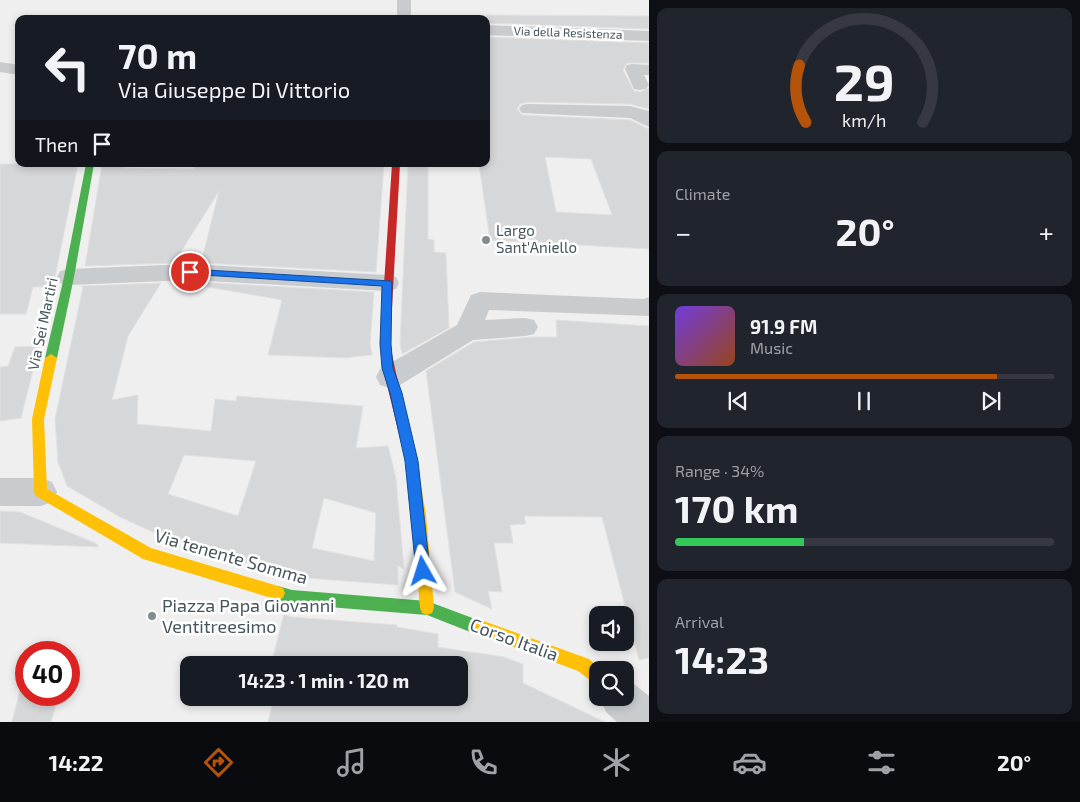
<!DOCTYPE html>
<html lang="en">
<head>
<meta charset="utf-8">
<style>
	body { margin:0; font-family:"Exo 2",sans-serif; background:#20242c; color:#f1f3f6; height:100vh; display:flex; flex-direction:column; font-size:19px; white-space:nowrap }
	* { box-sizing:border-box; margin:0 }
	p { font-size:16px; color:#9ea1a6 }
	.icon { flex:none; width:28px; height:28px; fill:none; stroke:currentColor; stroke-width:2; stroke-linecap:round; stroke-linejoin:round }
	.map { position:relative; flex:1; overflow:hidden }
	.side { display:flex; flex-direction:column; gap:8px; padding:8px; background:#0d0f14; width:431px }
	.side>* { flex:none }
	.hud { position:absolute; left:15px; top:15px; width:475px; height:152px; border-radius:10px; box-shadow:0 2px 8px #0003; background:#171b24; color:#f1f3f6; overflow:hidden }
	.controls { position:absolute; left:589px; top:606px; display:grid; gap:10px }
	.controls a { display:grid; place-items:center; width:45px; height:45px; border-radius:10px; background:#171b24; box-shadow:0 2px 8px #0003; font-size:25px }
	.speed { position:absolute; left:15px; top:641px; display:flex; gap:10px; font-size:25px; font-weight:700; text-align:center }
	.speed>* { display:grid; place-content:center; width:65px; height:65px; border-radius:50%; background:#171b24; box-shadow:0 2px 8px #0003; line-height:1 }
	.speed .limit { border:8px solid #d22; background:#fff; color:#111 }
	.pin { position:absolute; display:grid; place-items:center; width:42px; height:42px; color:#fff; margin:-21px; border:2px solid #fff; border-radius:50%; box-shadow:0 1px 5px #0007 }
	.me { position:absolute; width:55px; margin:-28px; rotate:354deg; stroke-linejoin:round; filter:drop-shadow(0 0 4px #0008) }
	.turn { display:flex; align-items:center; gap:18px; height:105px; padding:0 20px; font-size:22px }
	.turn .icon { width:65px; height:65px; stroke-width:2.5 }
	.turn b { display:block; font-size:35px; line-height:42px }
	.then { display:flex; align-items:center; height:48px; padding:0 20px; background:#0003; gap:10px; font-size:19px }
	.big { font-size:38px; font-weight:700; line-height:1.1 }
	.side .card { flex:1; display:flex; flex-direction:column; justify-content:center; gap:8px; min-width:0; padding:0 18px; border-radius:10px; background:#20242c }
	.side .dial { align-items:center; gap:0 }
	.dial svg { height:130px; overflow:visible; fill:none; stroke:#363941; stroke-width:7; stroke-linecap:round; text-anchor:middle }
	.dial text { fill:#f1f3f6; stroke:none }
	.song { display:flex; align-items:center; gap:15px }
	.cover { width:60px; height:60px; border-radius:8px; background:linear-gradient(135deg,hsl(260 70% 55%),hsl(20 70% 35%)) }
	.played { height:5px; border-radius:2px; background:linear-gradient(90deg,#b45309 85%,#363941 85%) }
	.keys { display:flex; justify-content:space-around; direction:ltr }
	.heat { display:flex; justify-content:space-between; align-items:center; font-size:28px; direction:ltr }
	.charge { height:8px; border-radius:4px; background:linear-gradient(90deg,#34c759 34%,#363941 0) }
	.trip { position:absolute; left:180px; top:656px; width:288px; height:50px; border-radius:10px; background:#171b24; box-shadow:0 2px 8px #0003; font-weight:700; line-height:50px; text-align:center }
	.dock { display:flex; height:80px; justify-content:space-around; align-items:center; background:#090b0e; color:#9ea1a6 }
	.dock .icon { width:35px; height:35px }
	.dock .on { color:#b45309 }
	.dock b { font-size:22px; color:#f1f3f6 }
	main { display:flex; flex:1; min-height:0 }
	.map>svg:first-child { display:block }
	.building { fill:#d6d7d8; stroke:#e1e1e2; fill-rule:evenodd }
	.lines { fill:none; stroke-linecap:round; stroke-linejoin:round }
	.street { fill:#c9ccce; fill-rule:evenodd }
	.fast { fill:#4caf50; fill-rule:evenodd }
	.slow { fill:#ffc107; fill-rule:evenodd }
	.jam { fill:#c62828; fill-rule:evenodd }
	.route { fill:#1a73e8; stroke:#114b97 }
	.poi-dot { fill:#828b90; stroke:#fff; stroke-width:2 }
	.labels { text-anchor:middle; stroke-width:5; stroke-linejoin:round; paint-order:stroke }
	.far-street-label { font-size:12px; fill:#46555d; stroke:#fff }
	.poi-label { font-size:15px; fill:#46555d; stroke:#fff; text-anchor:start }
	.street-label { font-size:15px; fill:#46555d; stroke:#fff }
	.near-street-label { font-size:18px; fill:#46555d; stroke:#fff }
	.near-poi-label { font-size:18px; fill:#46555d; stroke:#fff; text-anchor:start }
</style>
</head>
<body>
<main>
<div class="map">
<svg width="649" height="722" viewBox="0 0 649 722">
	<rect width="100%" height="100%" fill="#f0efef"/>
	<path class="building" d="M486,15L649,16V29L486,23Z
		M486,37L649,43V63H627L623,70L634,91L640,92L649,88V109L630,104L528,102L520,104L517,109L522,115L630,120L649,129V249L490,240L479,164H486ZM545,157L591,159L612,215L556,212Z
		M0,164H78L53,287H33L26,314H0Z
		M102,164H124V168L194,169L195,164H384L376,272L201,263L219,191L174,263L85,266Z
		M408,164H428V239L434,240V252L446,253L449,328L402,354L400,344Z
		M197,282L374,292L370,344L372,355L351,357L350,358L268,355L282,300L196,285Z
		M161,283L128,336L112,400L138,395L137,424L211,431L215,399L236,401L237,396L363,406L356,448L388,446L396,478L404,569L398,566V585L293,577L166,538L120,517L67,486L58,462L55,419L83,287L81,286ZM184,455L256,461L238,516L168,494ZM324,498L376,513L374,561L312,548Z
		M556,320L649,326V658L639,660L602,517L524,516L526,524L510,525L513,543H494L502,592L488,591L492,609L455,592L426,371L474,342L531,337H557Z
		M39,346L21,418L0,421V367L8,366L15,347Z
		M0,511L20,512L95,543L98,545V547L0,543Z
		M284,614L292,617L397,625V627L438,634V647L504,657L523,664V683L605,722H268L273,702L262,700L263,698H459V665H271Z
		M26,667V695H59L51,722H12Z"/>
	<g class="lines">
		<path class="street" d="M397,0H411V19H397Z
			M486,25L649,31V41L486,35Z
			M0,62L19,65V75L0,72Z
			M633,64L649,65V75H644L649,85L646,89L640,90L634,89L625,69L627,65Z
			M528,104L630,106L649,111V127L630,118L522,113L519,109L522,105Z
			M190,264L387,275L396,277L399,283L396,289L387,291L190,280L69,285L60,283L57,277L60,271L69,269Z
			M480,292L643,299L649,297V316L489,310L485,320L525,318L534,320L538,327L534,334L525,336L473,340L400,385L390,388L380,385L376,377L380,369L457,325L471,295Z
			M0,478H41L52,482L57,492L52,502L41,506H0Z
			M625,680L634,684L649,696V722H617L606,712L600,698H625Z"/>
		<path class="fast" d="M86,164H94L74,277L57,358L51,362L45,358L64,277Z
			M278,586L292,590L427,601L483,622L486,627L483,632L478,635L427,615L292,604L273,598L271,593L273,588Z"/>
		<path class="slow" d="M51,354L57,358L44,419L47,489L151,548L278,586L283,588L285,593L283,598L278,600L143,559L36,496L34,492L32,419L45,358Z
			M410,449L414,450L416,454L426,515L434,608L432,613L427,615L422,613L420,608L412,515L404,454L406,450Z
			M478,619L589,659L601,670H598V686L578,671L473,632L470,627L473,622Z"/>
		<path class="jam" d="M392,164H400L390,344L396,373L416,454L414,458L410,459L406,458L404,454L384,373L380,344Z"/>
	</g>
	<path class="route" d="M190,269L391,281L392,283L391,344L393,368L402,393L418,461L430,571L428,576L423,578L418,576L416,571L405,461L390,393L382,368L380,344L382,286L186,274L185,272Z"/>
	<g class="poi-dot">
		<circle cx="486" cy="240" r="5"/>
		<circle cx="152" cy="616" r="5"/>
	</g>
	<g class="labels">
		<g class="far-street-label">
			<text transform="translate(568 33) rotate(2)" y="4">Via della Resistenza</text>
		</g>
		<g class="poi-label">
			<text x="496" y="236">Largo<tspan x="496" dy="17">Sant'Aniello</tspan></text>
		</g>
		<g class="street-label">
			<text transform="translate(43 324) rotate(-78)" y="5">Via Sei Martiri</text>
		</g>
		<g class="near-street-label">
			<text transform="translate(231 557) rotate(16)" y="6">Via tenente Somma</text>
			<text transform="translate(514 640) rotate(20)" y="6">Corso Italia</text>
		</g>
		<g class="near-poi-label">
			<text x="162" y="612">Piazza Papa Giovanni<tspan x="162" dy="21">Ventitreesimo</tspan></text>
		</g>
	</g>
</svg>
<div class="controls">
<a><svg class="icon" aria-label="sound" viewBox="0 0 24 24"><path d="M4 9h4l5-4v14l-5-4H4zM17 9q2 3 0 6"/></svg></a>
<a><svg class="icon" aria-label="search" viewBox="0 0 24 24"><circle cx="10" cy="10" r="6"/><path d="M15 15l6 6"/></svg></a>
</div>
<div class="speed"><div class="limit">40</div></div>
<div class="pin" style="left:190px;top:272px;background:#d93025"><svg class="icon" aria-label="arrive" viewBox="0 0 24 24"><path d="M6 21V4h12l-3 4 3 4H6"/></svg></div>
<svg class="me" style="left:423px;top:571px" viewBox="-20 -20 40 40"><path d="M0-17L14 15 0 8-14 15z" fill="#1a73e8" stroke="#fff" stroke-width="4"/></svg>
<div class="trip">14:23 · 1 min · 120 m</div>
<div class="hud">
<div class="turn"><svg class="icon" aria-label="left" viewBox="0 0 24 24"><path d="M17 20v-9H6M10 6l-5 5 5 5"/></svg><div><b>70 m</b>Via Giuseppe Di Vittorio</div></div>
<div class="then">Then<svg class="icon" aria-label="arrive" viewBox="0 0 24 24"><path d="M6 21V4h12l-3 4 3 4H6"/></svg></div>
</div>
</div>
<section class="side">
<div class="card dial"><svg viewBox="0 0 100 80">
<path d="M14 69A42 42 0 1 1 86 69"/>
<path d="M14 69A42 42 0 0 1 10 34" stroke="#b45309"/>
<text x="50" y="56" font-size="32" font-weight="700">29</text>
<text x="50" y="72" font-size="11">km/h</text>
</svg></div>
<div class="card"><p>Climate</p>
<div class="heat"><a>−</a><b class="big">20°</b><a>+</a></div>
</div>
<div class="card">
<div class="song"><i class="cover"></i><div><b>91.9 FM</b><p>Music</p></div></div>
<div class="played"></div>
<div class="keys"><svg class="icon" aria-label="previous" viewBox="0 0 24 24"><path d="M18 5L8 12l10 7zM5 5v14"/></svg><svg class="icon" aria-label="pause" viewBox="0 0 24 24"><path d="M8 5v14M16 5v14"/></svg><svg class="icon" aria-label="next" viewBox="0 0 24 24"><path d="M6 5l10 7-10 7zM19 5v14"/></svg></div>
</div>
<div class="card"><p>Range · 34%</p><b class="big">170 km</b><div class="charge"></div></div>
<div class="card"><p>Arrival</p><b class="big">14:23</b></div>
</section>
</main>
<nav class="dock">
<b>14:22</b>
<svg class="icon on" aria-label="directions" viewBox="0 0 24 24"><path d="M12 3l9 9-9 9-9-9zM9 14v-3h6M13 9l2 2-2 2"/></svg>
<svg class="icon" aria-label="music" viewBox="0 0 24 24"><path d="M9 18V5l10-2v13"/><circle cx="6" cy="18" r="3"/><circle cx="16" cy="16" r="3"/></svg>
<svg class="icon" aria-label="phone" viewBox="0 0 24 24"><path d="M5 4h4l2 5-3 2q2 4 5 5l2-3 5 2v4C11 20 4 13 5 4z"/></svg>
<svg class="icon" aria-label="climate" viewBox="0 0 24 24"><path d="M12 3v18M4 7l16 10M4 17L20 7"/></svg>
<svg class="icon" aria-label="car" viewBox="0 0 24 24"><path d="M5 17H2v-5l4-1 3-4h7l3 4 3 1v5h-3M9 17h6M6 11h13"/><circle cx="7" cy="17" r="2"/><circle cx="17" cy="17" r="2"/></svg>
<svg class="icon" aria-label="filters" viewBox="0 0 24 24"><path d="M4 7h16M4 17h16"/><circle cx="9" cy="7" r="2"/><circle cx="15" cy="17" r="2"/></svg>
<b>20°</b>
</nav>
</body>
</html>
